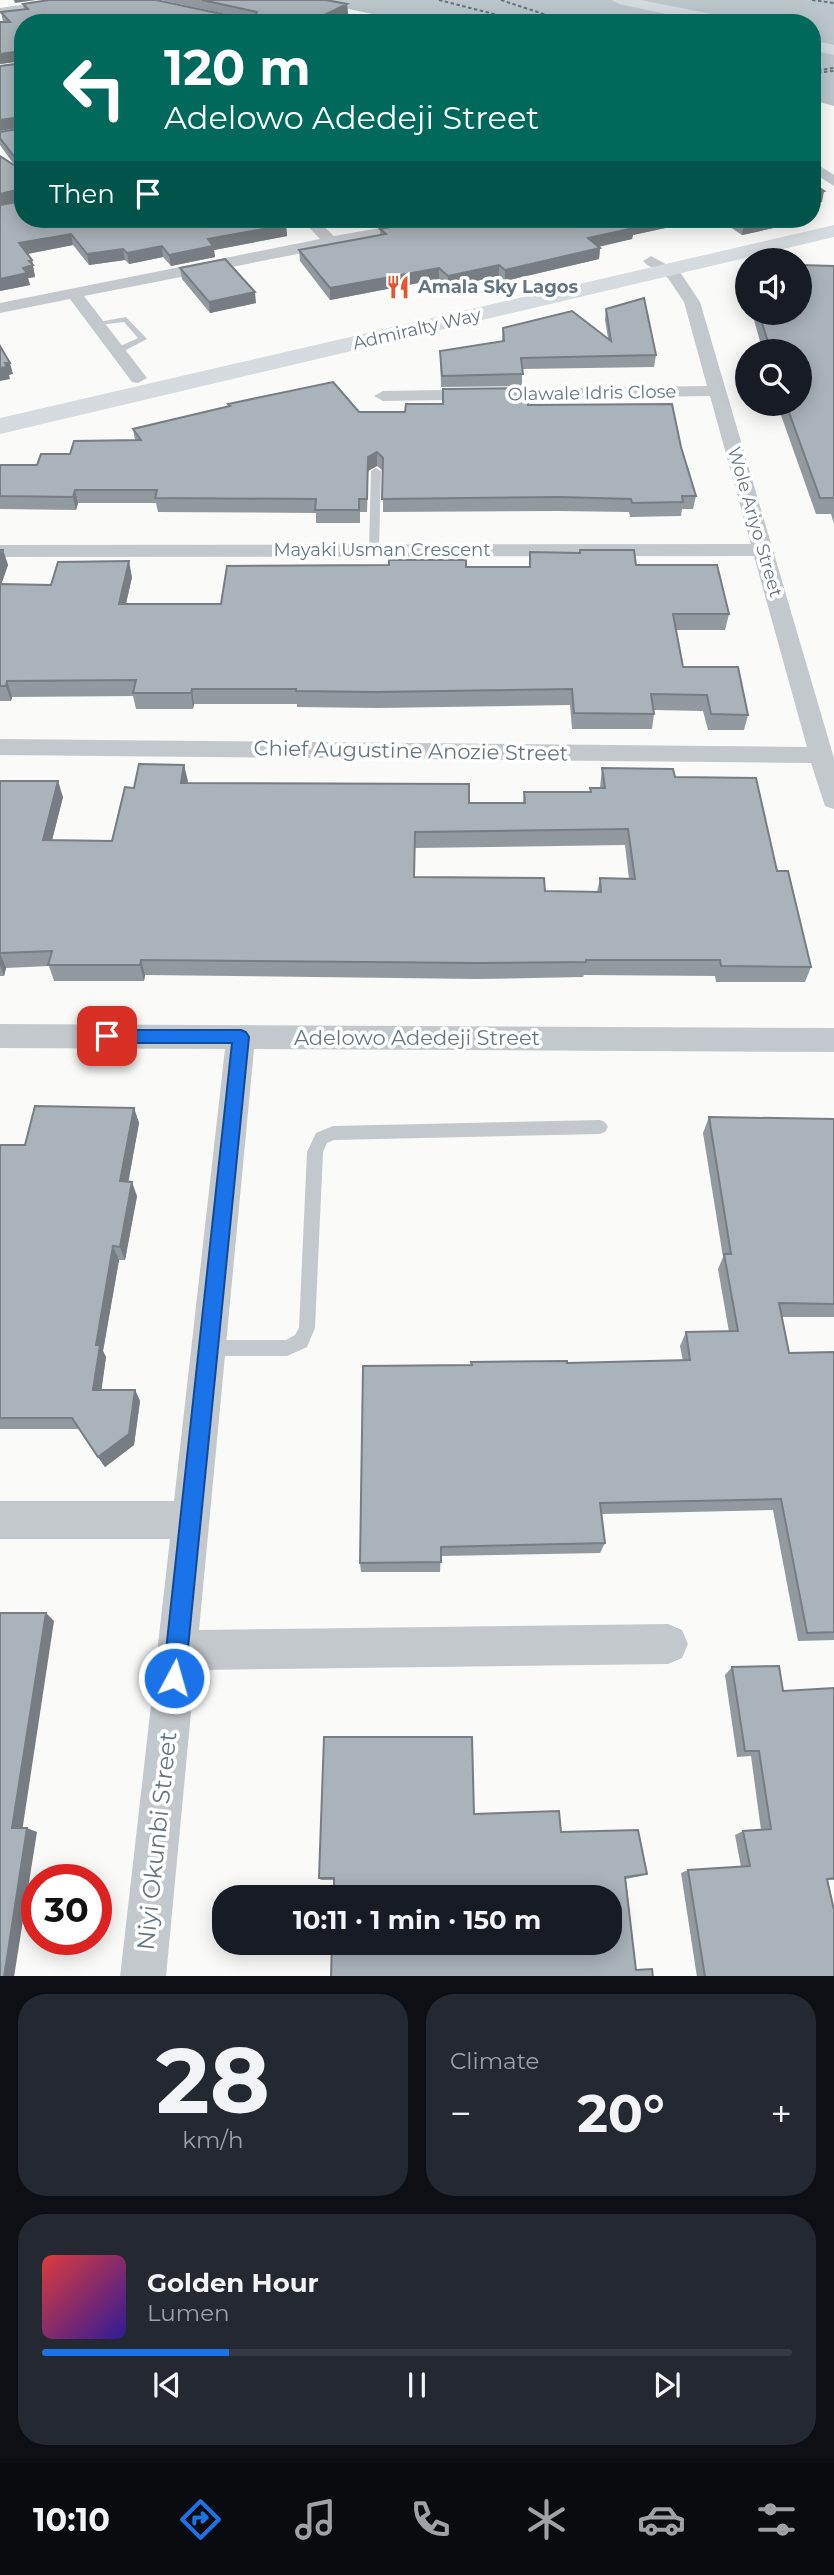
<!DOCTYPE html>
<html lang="en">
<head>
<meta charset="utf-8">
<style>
	body { margin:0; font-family:Montserrat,sans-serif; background:#242831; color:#f1f3f6; height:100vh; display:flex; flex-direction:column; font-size:26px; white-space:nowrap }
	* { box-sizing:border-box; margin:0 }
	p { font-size:23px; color:#9ea1a6 }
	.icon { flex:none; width:38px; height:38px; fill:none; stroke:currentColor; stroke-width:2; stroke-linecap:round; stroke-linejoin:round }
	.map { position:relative; height:1976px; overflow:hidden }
	.drawer { display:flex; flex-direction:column; gap:18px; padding:18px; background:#0d0f14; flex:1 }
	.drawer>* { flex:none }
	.banner { position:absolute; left:14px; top:14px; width:807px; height:214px; border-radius:28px; box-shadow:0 4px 18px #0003; background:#00695c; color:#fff; overflow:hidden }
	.fabs { position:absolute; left:735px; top:248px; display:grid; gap:14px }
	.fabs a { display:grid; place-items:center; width:77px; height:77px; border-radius:50%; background:#171b24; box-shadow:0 4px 18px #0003; font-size:35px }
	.speed { position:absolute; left:21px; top:1864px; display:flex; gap:14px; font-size:35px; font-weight:700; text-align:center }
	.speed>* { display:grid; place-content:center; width:91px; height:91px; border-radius:50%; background:#171b24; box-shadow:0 4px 18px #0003; line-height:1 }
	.speed .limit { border:10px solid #d22; background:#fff; color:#111 }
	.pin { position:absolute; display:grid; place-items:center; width:60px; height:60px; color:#fff; margin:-30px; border-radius:14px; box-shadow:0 4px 10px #0006 }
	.me { position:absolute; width:77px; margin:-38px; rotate:6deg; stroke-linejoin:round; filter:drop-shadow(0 0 5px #0008) }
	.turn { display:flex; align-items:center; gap:24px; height:147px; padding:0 35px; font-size:32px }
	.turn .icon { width:91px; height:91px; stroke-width:2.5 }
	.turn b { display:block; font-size:49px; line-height:60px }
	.then { display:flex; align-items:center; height:66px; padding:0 35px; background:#0003; gap:14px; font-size:26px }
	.big { font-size:52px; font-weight:700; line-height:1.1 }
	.drawer .card { flex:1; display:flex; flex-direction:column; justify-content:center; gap:10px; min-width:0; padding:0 24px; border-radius:28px; background:#242831 }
	.drawer .dial { align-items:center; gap:0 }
	.dial b { font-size:91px; line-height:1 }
	.song { display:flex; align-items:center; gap:21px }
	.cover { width:84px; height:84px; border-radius:10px; background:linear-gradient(135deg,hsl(0 70% 55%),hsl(250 70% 35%)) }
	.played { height:7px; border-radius:4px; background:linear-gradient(90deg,#1a73e8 25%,#363941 25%) }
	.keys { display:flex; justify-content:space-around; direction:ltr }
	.heat { display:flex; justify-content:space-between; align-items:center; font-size:38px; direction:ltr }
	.drawer .tiles { flex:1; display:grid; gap:18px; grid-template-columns:1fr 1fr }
	.card:last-child { grid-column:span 2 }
	.trip { position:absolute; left:212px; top:1885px; width:410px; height:70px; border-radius:28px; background:#171b24; box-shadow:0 4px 18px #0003; font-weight:700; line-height:70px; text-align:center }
	.dock { display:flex; height:112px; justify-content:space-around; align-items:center; background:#090b0e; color:#9ea1a6 }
	.dock .icon { width:49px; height:49px }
	.dock .current { color:#1a73e8 }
	.dock b { font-size:32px; color:#f1f3f6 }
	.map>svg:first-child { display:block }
	.water { fill:#bbc7cb }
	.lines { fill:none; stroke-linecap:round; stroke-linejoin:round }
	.ferry { stroke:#60757c; stroke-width:2; stroke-dasharray:3.5 2.5; stroke-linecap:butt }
	.lane { fill:#c3c8cc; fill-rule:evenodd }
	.street { fill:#c3c8cc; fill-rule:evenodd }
	.primary { fill:#d6dbdf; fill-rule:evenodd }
	.wall { fill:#929a9f; fill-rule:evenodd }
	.shaded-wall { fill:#777d82 }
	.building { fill:#aab3b9; stroke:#777d82; stroke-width:2; fill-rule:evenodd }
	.route { fill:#1a73e8; stroke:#114b97; stroke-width:2 }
	.labels { text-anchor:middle; stroke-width:7; stroke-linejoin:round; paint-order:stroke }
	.far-poi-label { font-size:18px; font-weight:bold; fill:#657683; stroke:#fff; text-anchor:start }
	.far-street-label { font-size:18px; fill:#657683; stroke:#fff }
	.street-label { font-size:21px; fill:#657683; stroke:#fff }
	.near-street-label { font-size:24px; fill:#657683; stroke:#fff }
</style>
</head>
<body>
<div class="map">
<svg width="834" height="1977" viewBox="0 0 834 1977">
	<rect width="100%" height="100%" fill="#fafaf8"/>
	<path class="water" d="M307,0H834V106L812,100V23H414Z"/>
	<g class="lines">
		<path class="ferry" d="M439,0L529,23
			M501,0L571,23
			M812,0L834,3
			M812,71L834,68
			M812,73L834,71"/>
		<path class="lane" d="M126,317L147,339L120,353H114V349L138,338L124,322L97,325L93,323Z
			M376,468L381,471L379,550L374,553L369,550L371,471Z
			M600,1120L605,1122L608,1127L605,1132L600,1134L334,1140L327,1143L323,1152L315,1328L307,1347L287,1356H209L203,1354L200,1348L203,1342L209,1340H286L295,1335L299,1328L307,1152L316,1133L333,1126Z"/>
		<path class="street" d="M53,0H81L76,3L0,14V8Z
			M812,161L834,175V186L812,172Z
			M301,219H316L334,236L431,219H462L455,223L84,296L147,378L138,383L132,382L70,299L0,313V303L320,239Z
			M651,256L680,272L700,302L834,758V809L825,806L811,763L0,755V739L807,747L754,556L0,557V545L751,544L710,396L383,401L374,396L383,391L707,386L684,302L668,278L646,264L643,261Z
			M0,1024L834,1028V1052L254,1049L199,1630L668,1624L682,1630L688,1644L682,1658L668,1664L195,1670L166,1977H120L170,1539H0V1501H174L225,1049L0,1048Z"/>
		<path class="primary" d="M612,0H641L732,18L740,23H708L619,4Z
			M812,40L834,45V55L812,50Z
			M834,225V237L0,434V418Z"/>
	</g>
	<path class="wall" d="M161,0H326L347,4L348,14L0,64L3,22L1,12L24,9L23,4L234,16Z
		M23,128V219L286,225L287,236L214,250L215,257L171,266L163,257L129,264L125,260L89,265L73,245L27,254L32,260L35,277L28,278L30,285L0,291V156L15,166L0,145V132Z
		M356,219H417L366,228Z
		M434,219H707L633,235L632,239L599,247L600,248L599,259L505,281L499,276L448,287L439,279L330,300L300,261L299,250L380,235V229Z
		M718,219H793L792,224L742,235Z
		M834,266V524L831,514H816L777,404H800V352H763L752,313H800Z
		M180,268L256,303L210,313L182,279Z
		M747,282V299L745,292Z
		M606,309L656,355L654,367L522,369V386L441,387L440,351L502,341L503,328L608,338L605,320Z
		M443,389L528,405L681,447L696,496L693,509H682L681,516L630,517L629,512L558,511L383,512V471L377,466L368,471L367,512H360V523H316V513L158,512L156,503H78L76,510L0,509V465H37L70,454L135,440L133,429L229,407L228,404L359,412H405L442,404Z
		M0,550H3L8,565L1,584L51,585L132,577L126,604H221L466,567H529L530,552L580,553V550L636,565L729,614L725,630H676L683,667L748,715L744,730H708L703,711L654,710V714L652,729H572L570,705L377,708L297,707V704H194L193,709H136L133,696L12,697L11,701H0Z
		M602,768L675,777L777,871L811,967L805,982H716L715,976L584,975L583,977L477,979L145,975L144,981H54L49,966L6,968L4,976H0V781L63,797L52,840L112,841L134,788L188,781L187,783L469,803H523L524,792H590V788H600ZM625,845L629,879L600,878L597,892L545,891L415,877V848Z
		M134,1108L139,1123L128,1181L137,1196L125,1260H119L103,1351L106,1357L101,1390H135L140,1401L134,1445L105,1467L79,1429H0V1145H25Z
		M709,1117L834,1119V1317H782L789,1353L834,1352V1640L798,1641L773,1510L602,1514L605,1543L600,1553L441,1556L440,1572H361L360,1563L471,1365L683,1361L680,1346L686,1332H729L718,1269L723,1257L703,1133Z
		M732,1667L783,1691L834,1688V1880H828L834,1977H697L681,1873L688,1870L741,1867L735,1835L743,1831L761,1830L751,1756L737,1757L725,1675Z
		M474,1814L561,1832L647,1874L641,1876L626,1879L636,1970L334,1880H321L319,1878Z"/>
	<path class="shaded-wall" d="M14,0H36L15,3Z
		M347,4L348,14L328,23H308Z
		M23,51V61L0,64V54Z
		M22,117L23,127L0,131V120Z
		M20,189L23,199L0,205V194Z
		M824,191L822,202L812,204V193Z
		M366,219H417L366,228Z
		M657,219H707L633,235L632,239L586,249L588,238L629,225Z
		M766,219H793L792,224L742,235L744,223Z
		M286,225L287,236L214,250L215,257L171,266L169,255L208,239Z
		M71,234L73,245L22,255L19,243Z
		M162,246L163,257L129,264L127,253Z
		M600,248L599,259L505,281V270Z
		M123,249L125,260L89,265L87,254Z
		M32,260L35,277L28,278L30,285L0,291V279L23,268L29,261Z
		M499,265V276L448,287V276Z
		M439,268V279L330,300V288Z
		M255,292L256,303L210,313L209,302Z
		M5,363H10L13,374L9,375L10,379L0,381V368Z
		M377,452V466L368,471L367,512L368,457Z
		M75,490L78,503L76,510L73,497Z
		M3,550L8,565L0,588V560Z
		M129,561L132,577L122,620L119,604Z
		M7,681L12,697L11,701L6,686Z
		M192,689L194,704L193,709L191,693Z
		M184,765L188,781L184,799L181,783Z
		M58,781L63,797L48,856L43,840Z
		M0,953L6,968L4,976L0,965Z
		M141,960L145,975L144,981L140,965Z
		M134,1108L139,1123L126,1195L120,1181Z
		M132,1182L137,1196L125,1260L120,1247Z
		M113,1246L119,1260L103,1351L106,1357L100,1401L93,1390L96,1345Z
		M135,1390L140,1401L134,1445L105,1467L98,1457Z
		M46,1613L54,1621L22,1832L12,1828Z
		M27,1828L37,1832L14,1977H4Z"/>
	<path class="building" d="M49,0H156L231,16H255L257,12L202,0H326L347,4L308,23H23V53V51L0,54V22H10L1,12L28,9L23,4Z
		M23,63V127L22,117L0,120V66Z
		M23,128V168L0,138V132Z
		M0,156L23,171V191L20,189L0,194Z
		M812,183L824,191L812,193Z
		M23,198V219H281L286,225L208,239L213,246L169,255L162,246L127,253L123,249L87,254L71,234L19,243L32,260L29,261L33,265L23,268L27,273L0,279V205L23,201Z
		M434,219H657L629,225L634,228L588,238L600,248L505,270L499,265L448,276L439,268L330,288L299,250L386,234L380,229Z
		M737,219H766L744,223Z
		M225,259L255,292L209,302L180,268Z
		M800,265L834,266V498H820L786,404H800V352H771L759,313H800Z
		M644,298L656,355L521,358L523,374L442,376L440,351L504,341L503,328L572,311L611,341L606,309Z
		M0,346L10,363H5L7,367L0,368Z
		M333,382L359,412H405L406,404H443V389L526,388L528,405L672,404L681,447L696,496H682L683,502L632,503L631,499L559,497L382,499L383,458L377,452L368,457L367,499H359V510H315L316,499L155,498L157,490H75L73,497L0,496V465H37L41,454H70L74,441L141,440L133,429L230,406L228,404Z
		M0,550H3L0,560Z
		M580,550H634L636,565H717L729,614H673L683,667H738L748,715L711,714L707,695L651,694L654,714L574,713L572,689L376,692L296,691V689H192L191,693H133L136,680L7,681L6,686H0V584L51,585L58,562L129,561L119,604H221L227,566L389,565V560H466V567H530V552L580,553Z
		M139,764L184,765L181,783L469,784V803H525L524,792H591L590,788H605L602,768L673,769L675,777L756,778L777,871H788L811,967L721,966L720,960H586V962L478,963L141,960L140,965H48L52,951L0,953V781H58L43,840L112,841L125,787L134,788ZM628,829L635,879L600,878L601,892L545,891L544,878L414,877L415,832Z
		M35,1106L134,1108L120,1181L132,1182L120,1247L113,1246L96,1345H100L93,1390H135L129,1434L98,1457L72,1418H0V1145H25Z
		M709,1117L834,1119V1304L779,1303L789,1353L834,1352V1632L807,1633L781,1499L600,1503L605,1543L441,1547V1562L360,1563L363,1366L472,1365L471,1362L567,1361V1363L690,1360L686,1332L738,1331L724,1254H731Z
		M0,1613H46L12,1828H27L4,1977H0Z
		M779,1666L783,1691L834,1688V1878L827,1879L834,1910V1977H705L688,1870L750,1866L743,1831L771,1829L759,1751H745L732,1667Z
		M324,1737H472L474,1814L559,1811L561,1832L638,1830L647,1874L625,1877L636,1970L652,1969L653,1977H331L332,1942H609V1897H334V1878H319Z"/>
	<path class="route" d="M107,1030H241L246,1032L249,1037L185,1678L182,1686L174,1689L166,1686L163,1678L232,1043H107L101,1041L99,1036L101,1031Z"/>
	<defs>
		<g id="restaurant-bare" transform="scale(1.89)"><path d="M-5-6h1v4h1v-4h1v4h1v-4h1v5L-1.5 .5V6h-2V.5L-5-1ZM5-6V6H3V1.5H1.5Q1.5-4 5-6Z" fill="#e4572e" stroke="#fff" stroke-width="2.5" paint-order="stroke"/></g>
	</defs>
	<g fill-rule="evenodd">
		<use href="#restaurant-bare" x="398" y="287"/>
	</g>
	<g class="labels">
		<g class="far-poi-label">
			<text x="418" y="293">Amala Sky Lagos</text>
		</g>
		<g class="far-street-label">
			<text transform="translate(417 329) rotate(-13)" y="6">Admiralty Way</text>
			<text transform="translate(592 393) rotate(-1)" y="6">Olawale Idris Close</text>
			<text transform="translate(755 522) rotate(74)" y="6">Wole Ariyo Street</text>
			<text x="382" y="556">Mayaki Usman Crescent</text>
		</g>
		<g class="street-label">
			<text transform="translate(411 751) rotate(1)" y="7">Chief Augustine Anozie Street</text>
			<text x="417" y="1045">Adelowo Adedeji Street</text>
		</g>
		<g class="near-street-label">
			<text transform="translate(157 1841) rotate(-84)" y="8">Niyi Okunbi Street</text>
		</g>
	</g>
</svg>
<div class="fabs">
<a><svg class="icon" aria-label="sound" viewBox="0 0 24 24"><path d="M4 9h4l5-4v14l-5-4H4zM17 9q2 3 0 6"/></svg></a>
<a><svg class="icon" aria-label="search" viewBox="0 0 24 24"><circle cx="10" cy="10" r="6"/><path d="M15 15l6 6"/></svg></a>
</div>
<div class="speed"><div class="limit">30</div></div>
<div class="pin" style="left:107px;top:1036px;background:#d93025"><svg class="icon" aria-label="arrive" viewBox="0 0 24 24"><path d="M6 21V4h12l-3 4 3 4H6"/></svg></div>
<svg class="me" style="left:174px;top:1678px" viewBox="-20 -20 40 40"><circle r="17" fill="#1a73e8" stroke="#fff" stroke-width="3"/><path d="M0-11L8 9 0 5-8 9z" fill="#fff"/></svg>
<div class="trip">10:11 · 1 min · 150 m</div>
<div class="banner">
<div class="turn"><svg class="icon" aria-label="left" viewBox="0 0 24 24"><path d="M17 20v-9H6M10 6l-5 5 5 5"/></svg><div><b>120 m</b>Adelowo Adedeji Street</div></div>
<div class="then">Then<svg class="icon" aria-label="arrive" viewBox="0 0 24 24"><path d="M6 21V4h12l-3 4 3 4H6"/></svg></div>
</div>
</div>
<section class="drawer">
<div class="tiles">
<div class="card dial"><b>28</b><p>km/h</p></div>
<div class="card"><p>Climate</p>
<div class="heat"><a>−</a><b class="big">20°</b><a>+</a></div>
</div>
<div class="card">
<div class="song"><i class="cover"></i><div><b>Golden Hour</b><p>Lumen</p></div></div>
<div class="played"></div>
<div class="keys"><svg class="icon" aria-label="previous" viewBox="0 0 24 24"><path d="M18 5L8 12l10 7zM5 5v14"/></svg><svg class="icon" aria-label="pause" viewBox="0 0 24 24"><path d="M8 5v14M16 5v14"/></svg><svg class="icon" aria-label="next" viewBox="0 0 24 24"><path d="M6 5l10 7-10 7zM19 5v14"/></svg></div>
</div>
</div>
</section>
<nav class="dock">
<b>10:10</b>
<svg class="icon current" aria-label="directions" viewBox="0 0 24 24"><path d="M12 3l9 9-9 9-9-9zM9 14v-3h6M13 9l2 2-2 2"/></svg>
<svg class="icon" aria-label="music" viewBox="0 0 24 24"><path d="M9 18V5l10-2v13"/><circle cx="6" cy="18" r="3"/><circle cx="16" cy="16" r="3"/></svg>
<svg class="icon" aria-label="phone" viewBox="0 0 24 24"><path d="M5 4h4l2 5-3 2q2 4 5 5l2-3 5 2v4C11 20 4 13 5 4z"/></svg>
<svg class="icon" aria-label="climate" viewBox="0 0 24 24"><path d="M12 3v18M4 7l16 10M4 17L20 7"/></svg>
<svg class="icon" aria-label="car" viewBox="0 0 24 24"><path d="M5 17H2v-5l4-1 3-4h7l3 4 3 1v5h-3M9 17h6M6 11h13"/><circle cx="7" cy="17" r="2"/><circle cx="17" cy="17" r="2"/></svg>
<svg class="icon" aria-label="filters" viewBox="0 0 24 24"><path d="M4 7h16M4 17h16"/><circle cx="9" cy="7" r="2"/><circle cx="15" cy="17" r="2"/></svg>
</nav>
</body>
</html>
